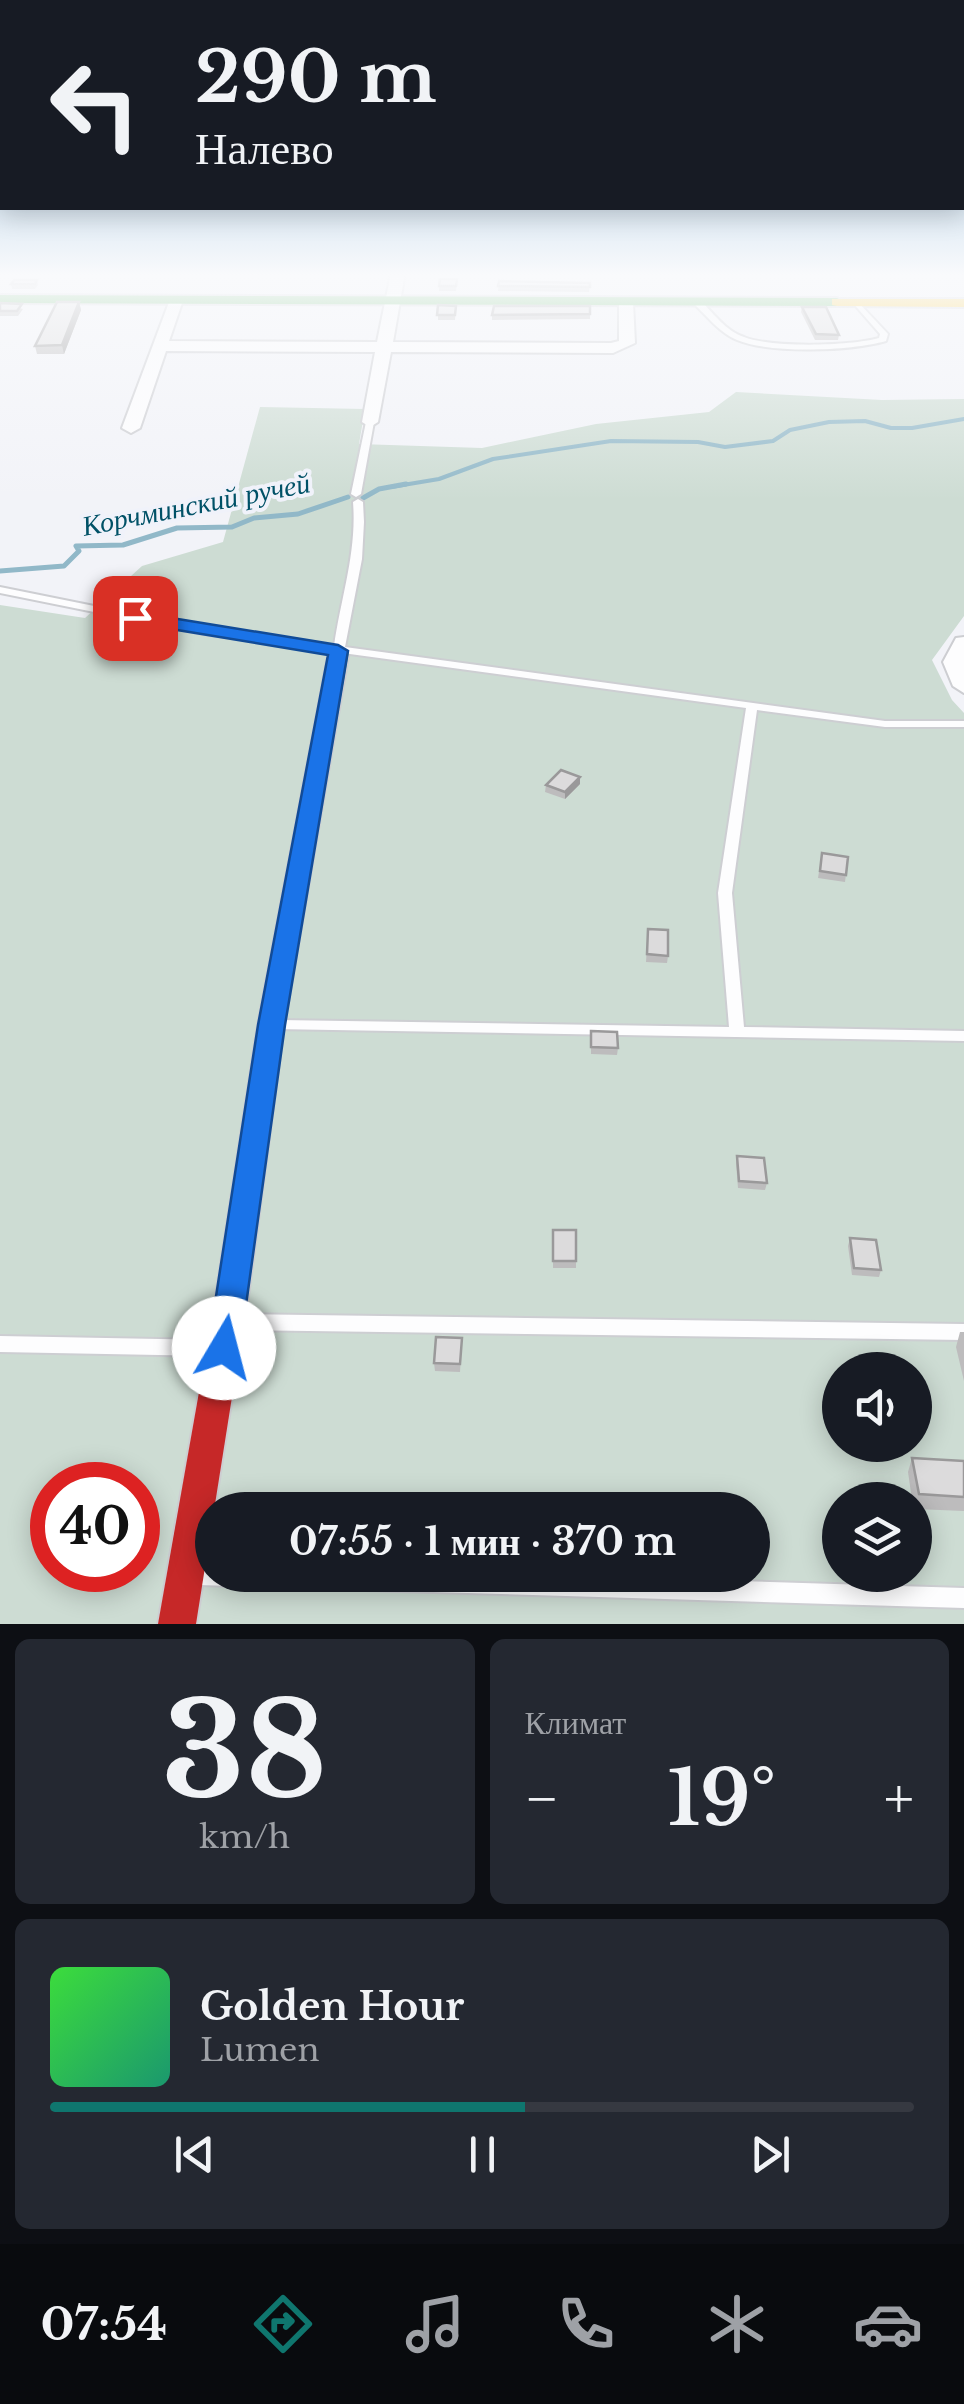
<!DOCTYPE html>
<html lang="ru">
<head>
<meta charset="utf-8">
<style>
	body { margin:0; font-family:"Libre Baskerville",serif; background:#242831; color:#f1f3f6; height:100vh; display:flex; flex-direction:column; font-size:38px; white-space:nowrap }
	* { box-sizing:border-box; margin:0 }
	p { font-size:32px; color:#9ea1a6 }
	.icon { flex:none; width:55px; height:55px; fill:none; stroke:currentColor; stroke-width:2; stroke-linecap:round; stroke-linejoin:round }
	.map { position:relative; height:1624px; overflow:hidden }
	.sheet { display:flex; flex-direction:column; gap:15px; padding:15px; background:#0d0f14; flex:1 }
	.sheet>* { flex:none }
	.top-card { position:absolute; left:0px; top:0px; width:965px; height:210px; box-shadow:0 5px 25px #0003; background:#171b24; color:#f1f3f6; overflow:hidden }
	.buttons { position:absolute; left:822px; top:1352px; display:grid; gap:20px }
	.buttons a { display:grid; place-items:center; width:110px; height:110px; border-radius:50%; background:#171b24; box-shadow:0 5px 25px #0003; font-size:50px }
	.speed { position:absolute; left:30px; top:1462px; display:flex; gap:20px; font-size:50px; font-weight:700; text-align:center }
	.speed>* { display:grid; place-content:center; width:130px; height:130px; border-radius:50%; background:#171b24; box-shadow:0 5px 25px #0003; line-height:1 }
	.speed .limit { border:15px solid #d22; background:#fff; color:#111 }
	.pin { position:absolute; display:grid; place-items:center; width:85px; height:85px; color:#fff; margin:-42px; border-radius:20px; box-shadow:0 5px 15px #0006 }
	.me { position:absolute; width:110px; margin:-55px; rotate:8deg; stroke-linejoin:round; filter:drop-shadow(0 0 8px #0008) }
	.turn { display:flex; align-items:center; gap:35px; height:210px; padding:0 30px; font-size:45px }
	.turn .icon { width:130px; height:130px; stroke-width:2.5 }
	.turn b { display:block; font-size:70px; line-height:85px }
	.big { font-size:75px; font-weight:700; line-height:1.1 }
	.sheet .widget { flex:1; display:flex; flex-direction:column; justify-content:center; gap:15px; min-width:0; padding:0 35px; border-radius:15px; background:#242831 }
	.sheet .dial { align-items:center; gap:0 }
	.dial b { font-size:130px; line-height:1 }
	.song { display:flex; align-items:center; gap:30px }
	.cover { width:120px; height:120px; border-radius:15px; background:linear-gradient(135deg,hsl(120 70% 55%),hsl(160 70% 35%)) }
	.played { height:10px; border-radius:5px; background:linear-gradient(90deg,#0f766e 55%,#363941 55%) }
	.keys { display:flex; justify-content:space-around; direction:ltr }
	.heat { display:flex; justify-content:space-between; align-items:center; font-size:55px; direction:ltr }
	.sheet .tiles { flex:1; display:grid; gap:15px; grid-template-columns:1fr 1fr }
	.widget:last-child { grid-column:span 2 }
	.trip { position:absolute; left:195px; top:1492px; width:575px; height:100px; border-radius:50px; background:#171b24; box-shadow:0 5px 25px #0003; font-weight:700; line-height:100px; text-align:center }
	.tabs { display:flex; height:160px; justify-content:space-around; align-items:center; background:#090b0e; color:#9ea1a6 }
	.tabs .icon { width:70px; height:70px }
	.tabs .selected { color:#0f766e }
	.tabs b { font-size:45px; color:#f1f3f6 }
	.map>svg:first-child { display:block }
	.green { fill:#cddcd3; fill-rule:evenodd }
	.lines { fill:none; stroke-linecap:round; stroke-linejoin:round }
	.stream-far1 { stroke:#91b8c8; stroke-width:4 }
	.stream { stroke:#91b8c8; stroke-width:5 }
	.lane-casing { stroke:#cdced2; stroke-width:4 }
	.street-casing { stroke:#cdced2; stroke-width:4 }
	.fast-casing { stroke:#cdced2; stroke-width:4 }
	.slow-casing { stroke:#cdced2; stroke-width:4 }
	.jam-casing { stroke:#cdced2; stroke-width:4 }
	.lane { fill:#fdfdfe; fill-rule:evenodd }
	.street { fill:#fdfdfe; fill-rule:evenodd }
	.fast { fill:#4caf50; fill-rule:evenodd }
	.slow { fill:#ffc107; fill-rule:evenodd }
	.jam { fill:#c62828; fill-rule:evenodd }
	.wall { fill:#bdbcbd }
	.shaded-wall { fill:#9a999a }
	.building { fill:#dcdbdc; stroke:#9a999a; stroke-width:2.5 }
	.route { fill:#1a73e8; stroke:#114b97; stroke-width:2.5 }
	.labels { text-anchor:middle; stroke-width:8; stroke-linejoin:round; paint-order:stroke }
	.far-water-label { font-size:28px; font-style:italic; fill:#005167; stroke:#f0f2fa }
</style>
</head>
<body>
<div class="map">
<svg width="964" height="1624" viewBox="0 0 964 1624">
	<rect width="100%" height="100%" fill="#f2f3f8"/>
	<path class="green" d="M736,392L882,400L964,399V616L932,660L952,700L964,713V1624H0V605L85,618L142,566L223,542L260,407L365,409L359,444L482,448L596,424L709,412ZM840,1370H915V1445H840ZM52,1485H138V1570H52ZM840,1500H915V1575H840ZM212,1510H752V1575H212Z"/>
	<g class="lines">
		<path class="stream-far1" d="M391,487L439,479L493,459L611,441L698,442L725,447L773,441L790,430L829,422L865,421L891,428H912L964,419"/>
		<path class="stream" d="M363,498L379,489L406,484
			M0,571L64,566L79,551L76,546L123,545L177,528L232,527L254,518L298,514L348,497"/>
		<g class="lane-casing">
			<path id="lane" d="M695,301H701C714,314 726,331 744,337C772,348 850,346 879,338L880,334L853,303L857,301L888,334L886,341C851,351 771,354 737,340C720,333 708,317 695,305Z
				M370,419L374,422L361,494L356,497L351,494L366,422Z
				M358,499L363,502L364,522L362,559L345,647L885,721H964V727H885L757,710L732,893L744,1027L964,1031V1041L274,1029L272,1025L274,1021L279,1020L729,1027L718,893L746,708L203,634L0,593V587L203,628L334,646C341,597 357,552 353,502Z
				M235,1314L964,1324V1340L235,1330L229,1328L226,1322L229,1316Z
				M0,1336L212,1340L218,1342L221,1348L218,1354L212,1356L0,1352Z
				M199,1565H212V1575H540L964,1588V1608L199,1585L192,1582L189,1575L192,1568Z"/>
		</g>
		<g class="street-casing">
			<path id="street" d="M391,273H405L393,342L611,343L619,341V302L626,298L633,302L635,343L613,353L391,352L378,422L370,427L362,422L375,352L166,351L140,428L131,433L122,428L171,297L183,300L169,341L377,342Z
				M964,637V693L953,686L943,662L956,638Z"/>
		</g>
		<g class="fast-casing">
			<path id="fast" d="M0,295L837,298L844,302L837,306L0,303Z
				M339,645L349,651L284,1025L248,1296L243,1306L232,1310L221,1306L216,1296L258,1025L329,651Z"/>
		</g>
		<g class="slow-casing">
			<path id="slow" d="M832,299H964V307L837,306L832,305Z"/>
		</g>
		<g class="jam-casing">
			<path id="jam" d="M232,1282L243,1286L248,1296L196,1624H158L216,1296L221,1286Z"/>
		</g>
		<use href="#lane" class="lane"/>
		<use href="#street" class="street"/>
		<use href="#fast" class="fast"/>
		<use href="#slow" class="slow"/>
		<use href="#jam" class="jam"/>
	</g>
	<path class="wall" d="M440,279H457L456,291H439Z
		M37,280L38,285L35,289H12L11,284Z
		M499,281L590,283L589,292L498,291Z
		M79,302L81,310L64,354H37L35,346Z
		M0,303L23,309L18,316H0Z
		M438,305L456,306L455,320H438Z
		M590,306V319L492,320V315Z
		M802,307L839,335L838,340H815L801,312Z
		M580,784L565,799L545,792L546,785Z
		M822,853L848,857L845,882L818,878Z
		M648,929L668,956L667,963L646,962Z
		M591,1031L618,1048L617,1055L591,1054Z
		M737,1156L767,1183L765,1190L738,1188L736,1163Z
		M553,1230L576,1261V1268H553Z
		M850,1238L881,1270L879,1277L852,1275L848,1246Z
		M960,1332H964V1381L956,1347Z
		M462,1338L460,1372L435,1371L434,1363Z
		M912,1458L964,1461V1511L915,1509V1500H912L908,1472Z"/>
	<path class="shaded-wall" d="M79,302L81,310L64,354L62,345Z
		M580,777V784L565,799V792Z"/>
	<path class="building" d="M440,279H457L456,286H439Z
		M14,280H37L35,284H11Z
		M499,281L590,283V287L498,286Z
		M57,302H79L62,345L35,346Z
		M0,303L22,304L17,311H0Z
		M438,305L456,306L455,315H437Z
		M494,306H590V314L492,315Z
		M802,307H826L839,335L816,334Z
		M561,770L580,777L565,792L546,785Z
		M822,853L848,857L846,875L820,871Z
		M648,929L668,930V956L647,954Z
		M591,1031L617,1032L618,1048L591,1047Z
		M737,1156L764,1158L767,1183L739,1181Z
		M553,1230H576V1261H553Z
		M850,1238L876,1240L881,1270L854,1268Z
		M436,1337L462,1338L460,1364L434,1363Z
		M912,1458L964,1461V1497L919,1494Z"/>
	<linearGradient id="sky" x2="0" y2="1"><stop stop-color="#85b6db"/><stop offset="0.55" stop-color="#f9fafc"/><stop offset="1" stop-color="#f9fafc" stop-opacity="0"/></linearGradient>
	<rect width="964" height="500" fill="url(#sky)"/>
	<path class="route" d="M135,612L338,645L348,651L285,1025L240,1348L236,1359L224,1363L212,1359L208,1348L258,1025L328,655L129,622L126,618Z"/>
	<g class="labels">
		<g class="far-water-label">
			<text transform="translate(196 504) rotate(-11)" y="10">Корчминский ручей</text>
		</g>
	</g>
</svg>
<div class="buttons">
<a><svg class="icon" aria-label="sound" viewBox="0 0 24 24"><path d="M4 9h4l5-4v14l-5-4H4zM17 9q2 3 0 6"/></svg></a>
<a><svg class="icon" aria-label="layers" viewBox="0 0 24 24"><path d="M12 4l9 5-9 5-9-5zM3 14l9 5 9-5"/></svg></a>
</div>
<div class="speed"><div class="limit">40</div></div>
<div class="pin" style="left:135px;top:618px;background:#d93025"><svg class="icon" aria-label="arrive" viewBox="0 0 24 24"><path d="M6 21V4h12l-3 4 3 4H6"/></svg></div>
<svg class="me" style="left:224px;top:1348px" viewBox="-20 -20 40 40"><circle r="19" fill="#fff"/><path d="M0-13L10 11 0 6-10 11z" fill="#1a73e8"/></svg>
<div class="trip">07:55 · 1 мин · 370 m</div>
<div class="top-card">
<div class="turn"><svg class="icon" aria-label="left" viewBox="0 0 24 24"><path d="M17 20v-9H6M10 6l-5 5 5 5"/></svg><div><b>290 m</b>Налево</div></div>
</div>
</div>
<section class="sheet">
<div class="tiles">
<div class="widget dial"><b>38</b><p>km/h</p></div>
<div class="widget"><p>Климат</p>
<div class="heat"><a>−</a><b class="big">19°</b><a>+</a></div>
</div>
<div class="widget">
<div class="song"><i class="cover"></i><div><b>Golden Hour</b><p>Lumen</p></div></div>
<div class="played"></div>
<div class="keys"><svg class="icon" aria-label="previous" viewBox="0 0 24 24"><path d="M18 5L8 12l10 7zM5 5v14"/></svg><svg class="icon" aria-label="pause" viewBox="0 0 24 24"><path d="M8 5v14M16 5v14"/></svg><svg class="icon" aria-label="next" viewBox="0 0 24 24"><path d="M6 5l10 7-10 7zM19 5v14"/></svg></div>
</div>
</div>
</section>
<nav class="tabs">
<b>07:54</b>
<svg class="icon selected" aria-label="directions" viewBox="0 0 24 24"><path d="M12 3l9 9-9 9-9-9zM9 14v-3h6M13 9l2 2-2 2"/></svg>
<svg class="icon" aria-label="music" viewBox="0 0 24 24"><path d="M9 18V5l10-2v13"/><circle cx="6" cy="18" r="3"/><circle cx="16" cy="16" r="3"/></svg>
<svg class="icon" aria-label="phone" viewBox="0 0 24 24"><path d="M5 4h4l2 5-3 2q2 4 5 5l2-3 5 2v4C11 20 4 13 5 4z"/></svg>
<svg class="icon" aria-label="climate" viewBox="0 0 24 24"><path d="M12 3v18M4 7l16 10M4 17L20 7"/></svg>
<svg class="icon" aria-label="car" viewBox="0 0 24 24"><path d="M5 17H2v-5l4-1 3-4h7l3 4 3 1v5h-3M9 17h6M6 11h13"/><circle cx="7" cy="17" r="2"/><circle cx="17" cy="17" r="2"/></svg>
</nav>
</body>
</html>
